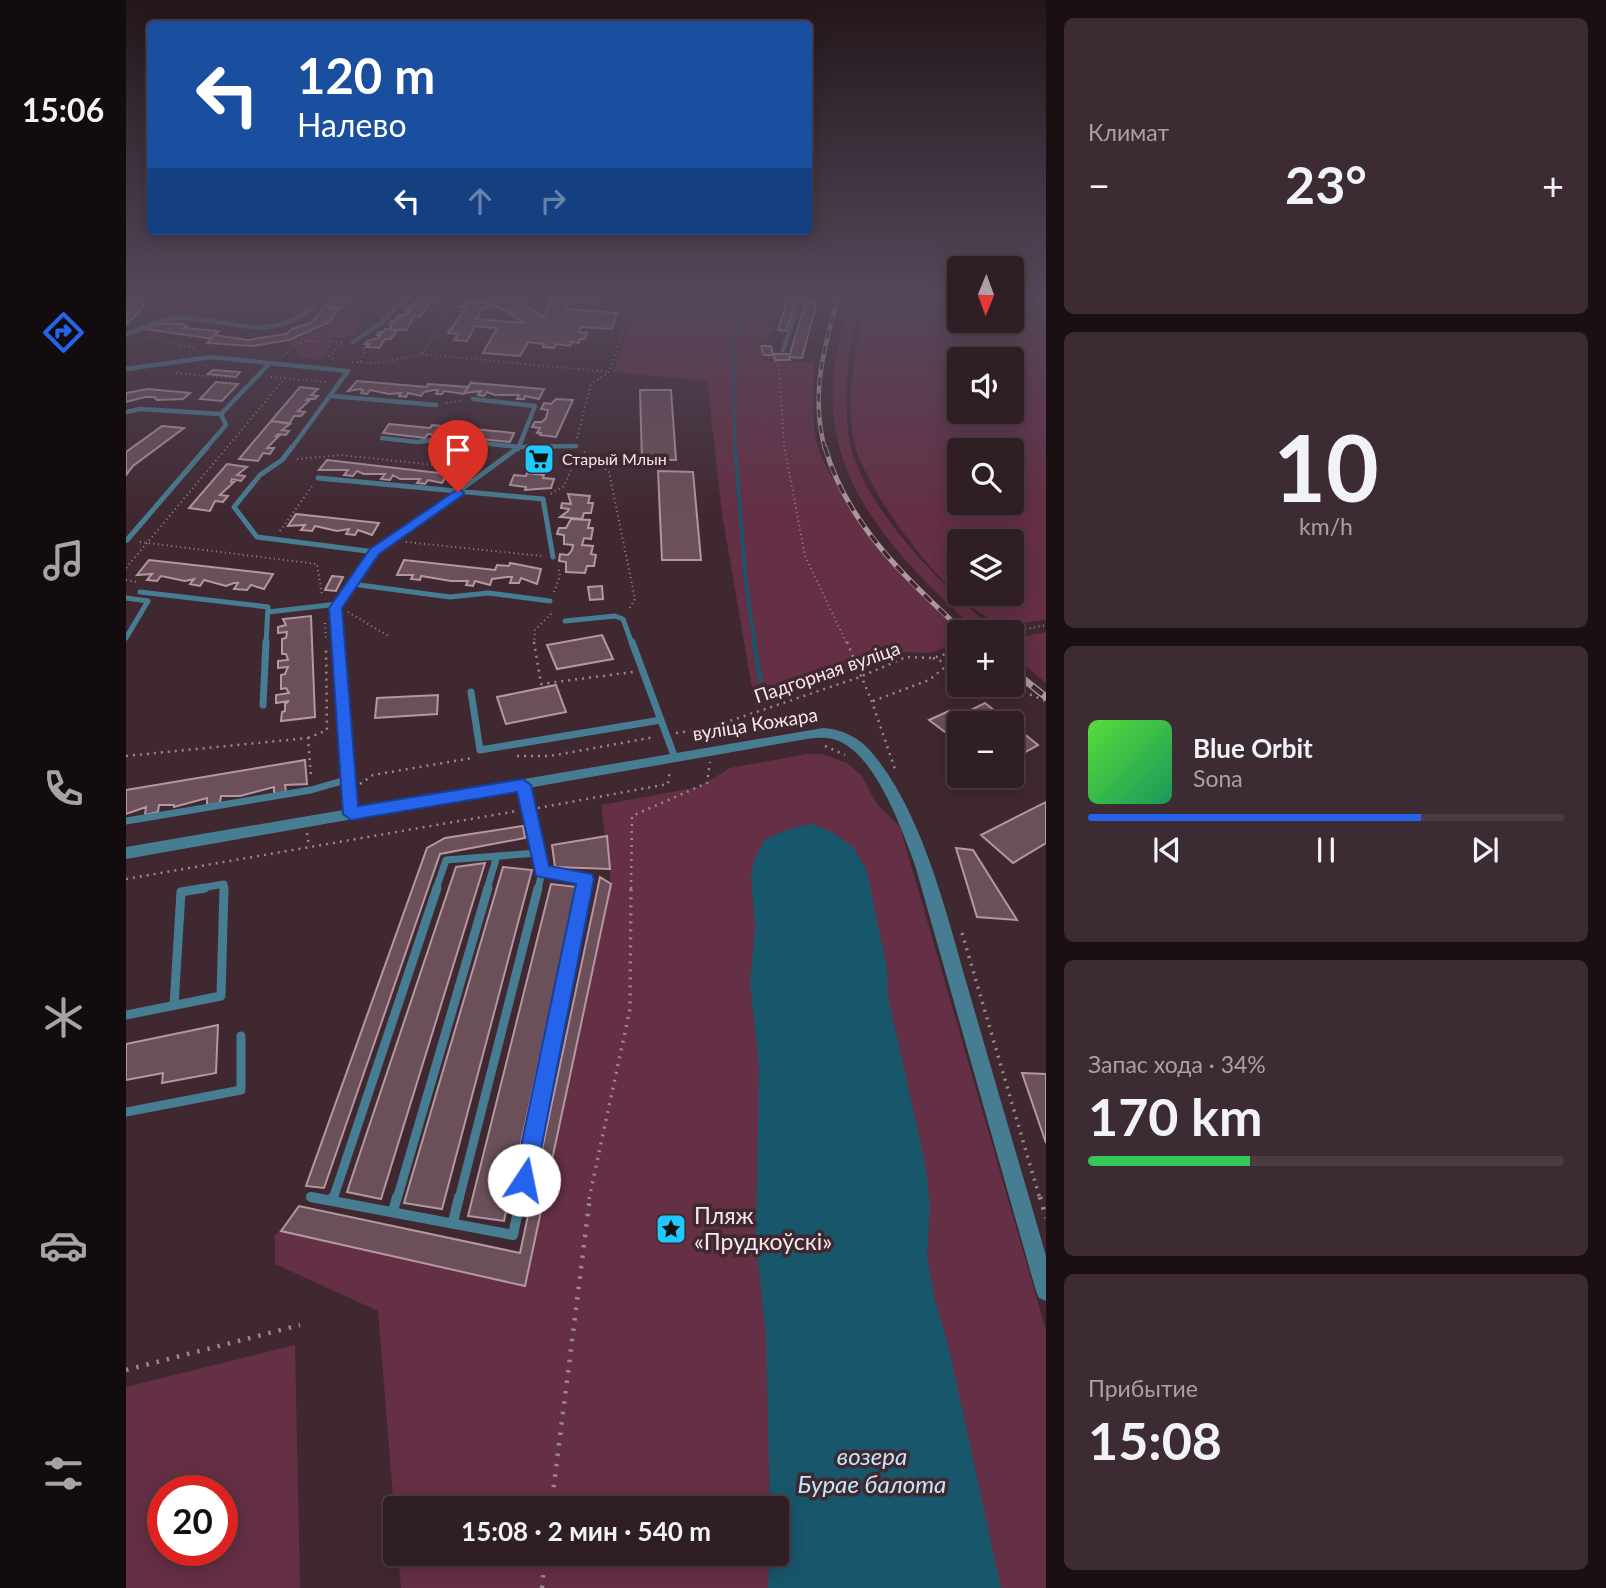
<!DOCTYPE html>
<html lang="ru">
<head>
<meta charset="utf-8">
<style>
	body { margin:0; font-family:Lato,sans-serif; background:#3c2b32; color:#f1f3f6; height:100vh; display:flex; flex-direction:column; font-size:26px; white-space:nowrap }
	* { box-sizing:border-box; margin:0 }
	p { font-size:23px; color:#a8a2a7 }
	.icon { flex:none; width:38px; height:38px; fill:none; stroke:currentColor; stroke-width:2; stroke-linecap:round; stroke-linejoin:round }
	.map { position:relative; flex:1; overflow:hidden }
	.sheet { display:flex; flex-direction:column; gap:18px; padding:18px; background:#1a1014; width:560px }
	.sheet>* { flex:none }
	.hud { position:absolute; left:21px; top:21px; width:665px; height:214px; border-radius:7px; box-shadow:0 4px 18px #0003,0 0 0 2px #4b3c42; background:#1a4fa0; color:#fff; overflow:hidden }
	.needle { width:46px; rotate:181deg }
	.controls { position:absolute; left:821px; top:256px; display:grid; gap:14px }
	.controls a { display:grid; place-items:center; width:77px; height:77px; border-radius:7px; background:#301e25; box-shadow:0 4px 18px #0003,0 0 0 2px #4b3c42; font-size:35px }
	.speed { position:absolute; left:21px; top:1475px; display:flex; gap:14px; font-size:35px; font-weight:700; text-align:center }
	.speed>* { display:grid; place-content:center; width:91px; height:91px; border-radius:50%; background:#301e25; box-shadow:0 4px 18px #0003,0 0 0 2px #4b3c42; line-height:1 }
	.speed .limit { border:10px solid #d22; background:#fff; color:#111 }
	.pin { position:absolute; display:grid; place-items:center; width:60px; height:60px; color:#fff; margin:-72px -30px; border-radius:50% 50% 50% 0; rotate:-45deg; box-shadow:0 0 7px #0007 }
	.pin .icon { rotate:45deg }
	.me { position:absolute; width:77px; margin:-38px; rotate:11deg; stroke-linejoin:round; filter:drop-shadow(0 0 5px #0008) }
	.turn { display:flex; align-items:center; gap:24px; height:147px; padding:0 35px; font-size:32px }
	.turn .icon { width:91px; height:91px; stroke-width:2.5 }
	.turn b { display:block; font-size:49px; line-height:60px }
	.lanes { display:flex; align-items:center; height:66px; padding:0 35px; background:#0003; justify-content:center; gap:35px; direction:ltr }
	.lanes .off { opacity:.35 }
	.big { font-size:52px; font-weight:700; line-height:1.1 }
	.sheet .card { flex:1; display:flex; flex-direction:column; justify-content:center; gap:10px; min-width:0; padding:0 24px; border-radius:10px; background:#3c2b32 }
	.sheet .dial { align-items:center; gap:0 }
	.dial b { font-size:91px; line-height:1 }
	.song { display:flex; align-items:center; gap:21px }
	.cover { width:84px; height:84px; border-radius:10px; background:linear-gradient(135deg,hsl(110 70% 55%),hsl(150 70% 35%)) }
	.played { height:7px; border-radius:4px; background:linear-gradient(90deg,#2563eb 70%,#4b3c42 70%) }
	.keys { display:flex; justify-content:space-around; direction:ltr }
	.heat { display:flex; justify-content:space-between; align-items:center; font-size:38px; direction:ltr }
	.charge { height:10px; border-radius:5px; background:linear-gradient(90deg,#34c759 34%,#4b3c42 0) }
	.trip { position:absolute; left:257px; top:1496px; width:406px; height:70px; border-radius:7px; background:#301e25; box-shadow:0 4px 18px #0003,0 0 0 2px #4b3c42; font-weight:700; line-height:70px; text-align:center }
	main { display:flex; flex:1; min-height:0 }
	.tab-bar { display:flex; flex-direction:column; width:126px; justify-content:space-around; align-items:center; background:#130c0f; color:#a8a2a7 }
	.tab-bar .icon { width:49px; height:49px }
	.tab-bar .active { color:#2563eb }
	.tab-bar b { font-size:32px; color:#f1f3f6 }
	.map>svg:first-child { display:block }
	.green { fill:#652f45; fill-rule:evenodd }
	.water { fill:#18566c }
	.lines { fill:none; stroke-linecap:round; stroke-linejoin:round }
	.stream-far2 { stroke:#18566c; stroke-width:2.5 }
	.stream-far1 { stroke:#18566c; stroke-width:3.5 }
	.stream { stroke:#18566c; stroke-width:4.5 }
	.building { fill:#6b505a; stroke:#b597a1; stroke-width:2; fill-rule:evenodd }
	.path-far3 { stroke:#9b878e; stroke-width:2; stroke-dasharray:1 3.5; stroke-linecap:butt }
	.path-far2 { stroke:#9b878e; stroke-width:2.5; stroke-dasharray:2 5; stroke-linecap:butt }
	.path-far1 { stroke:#9b878e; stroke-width:3.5; stroke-dasharray:2 6; stroke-linecap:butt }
	.path { stroke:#9b878e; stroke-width:4.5; stroke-dasharray:2.5 8; stroke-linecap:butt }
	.service-far4 { stroke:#477d92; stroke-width:4.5 }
	.service-far3 { stroke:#477d92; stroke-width:5 }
	.service-far2 { stroke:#477d92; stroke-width:7 }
	.service-far1 { stroke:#477d92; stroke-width:9 }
	.service { stroke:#477d92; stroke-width:10 }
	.minor { fill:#477d92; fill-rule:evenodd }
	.rail-far2-casing { stroke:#ad9aa1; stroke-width:4.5 }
	.rail-far1-casing { stroke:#ad9aa1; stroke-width:5 }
	.rail-casing { stroke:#ad9aa1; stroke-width:7 }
	.rail-far2 { stroke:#402831; stroke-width:2.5; stroke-dasharray:8; stroke-linecap:butt }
	.rail-far1 { stroke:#402831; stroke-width:3.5; stroke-dasharray:10; stroke-linecap:butt }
	.rail { stroke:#402831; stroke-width:4.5; stroke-dasharray:13; stroke-linecap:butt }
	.route { fill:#2563eb; stroke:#184099; stroke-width:2 }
	.labels { text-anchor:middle; stroke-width:7; stroke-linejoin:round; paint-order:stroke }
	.far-poi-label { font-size:16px; fill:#f7e7ec; stroke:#402831; text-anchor:start }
	.street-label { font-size:19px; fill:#f7e7ec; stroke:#402831 }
	.near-poi-label { font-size:23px; fill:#f7e7ec; stroke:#402831; text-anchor:start }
	.near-water-label { font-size:24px; font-style:italic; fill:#c1e8f9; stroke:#402831 }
</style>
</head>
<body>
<main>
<nav class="tab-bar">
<b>15:06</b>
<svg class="icon active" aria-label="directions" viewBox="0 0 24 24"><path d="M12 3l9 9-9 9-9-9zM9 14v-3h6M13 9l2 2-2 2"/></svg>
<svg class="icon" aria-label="music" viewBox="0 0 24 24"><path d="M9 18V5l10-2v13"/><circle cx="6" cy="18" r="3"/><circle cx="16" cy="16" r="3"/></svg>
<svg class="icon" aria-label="phone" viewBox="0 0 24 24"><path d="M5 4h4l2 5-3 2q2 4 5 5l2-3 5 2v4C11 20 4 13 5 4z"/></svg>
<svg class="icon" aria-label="climate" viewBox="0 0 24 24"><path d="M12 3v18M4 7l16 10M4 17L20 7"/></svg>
<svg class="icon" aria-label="car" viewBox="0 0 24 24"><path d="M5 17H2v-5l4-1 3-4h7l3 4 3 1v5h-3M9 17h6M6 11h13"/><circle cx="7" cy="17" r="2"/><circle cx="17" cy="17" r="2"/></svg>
<svg class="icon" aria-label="filters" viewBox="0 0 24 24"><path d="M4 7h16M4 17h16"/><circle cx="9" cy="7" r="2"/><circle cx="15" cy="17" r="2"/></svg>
</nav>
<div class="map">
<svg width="920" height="1588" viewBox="0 0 920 1588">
	<rect width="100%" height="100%" fill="#402831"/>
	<path class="green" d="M516,294H656L643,332L632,347L638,360L688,363C688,389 685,419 691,444C695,460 705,474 712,488C744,545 786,590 835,632L833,642L805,653L777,652L629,705L596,514L581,381L487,372Z
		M724,294H737C724,338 716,391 723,438C733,502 811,580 858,621L859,628L848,627L839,620C771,556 701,485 707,384C709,353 717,323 724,294Z
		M741,294H833V320H886V294H920V620C905,621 887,626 872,622C825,608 734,485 727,437C719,389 732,340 741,294ZM833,359H886V411H833ZM833,450H886V502H833ZM833,541H886V593H833Z
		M230,302L252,303L243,312L237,311L231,319L233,328L227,338L207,337L199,343L205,347L195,359L173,357L165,342L198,329Z
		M920,632V683L886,655V639Z
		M681,754H696L721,763L735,775L751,804L774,827L915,1313L920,1332V1588H275L272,1554H651V1508H270L269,1521L252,1311L149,1264V1235L155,1231L399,1286L485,884L475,805L573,787L604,768Z
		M169,1345L174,1588H0V1387ZM37,1491H96V1550H37Z"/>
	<path class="water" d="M686,824L706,832L728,848L741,872L761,968L762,997L800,1167L804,1206L801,1255L809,1301L823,1349L875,1588H642L644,1554H651V1508H644L640,1336L630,1241L633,1067L624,982L629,928L625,876L628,860L639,839L669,827Z"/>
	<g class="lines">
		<path class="stream-far2" d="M609,449L607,348L623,294"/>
		<path class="stream-far1" d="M609,447L620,584L629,644"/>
		<path class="stream" d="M628,642L634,680"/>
	</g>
	<path class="building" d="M0,294H17V308L1,324L0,311L3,306L0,304Z
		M211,294H226L219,300H224L222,303H217L215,308L200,307Z
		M296,294H315L309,302H304L294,317L289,316L280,330L263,329L267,324H263L265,321L269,322L273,315H279L284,310H279L281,307L285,308L289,301H294L298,297Z
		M386,294H467L477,297L474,302H442L439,309L491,313L486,329L455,327L453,332L461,333L458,339H454L453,343L445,342L444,346L430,344L428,348L417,347L418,344L402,342L394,356L357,353L371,328L349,326L341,341L328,340L333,334L322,333L340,308L335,307L346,301L350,303ZM406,295L426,298L417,317L391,299ZM369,305L399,323L350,319L356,309Z
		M663,294H672L660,331L652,330Z
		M680,301L691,302L676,358L663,357L664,360H649L648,355H638L635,346H645L647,354H664Z
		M198,307L213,308L204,322L163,340L126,346L81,343L89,335L122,340L160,334L166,329L187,322Z
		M28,323L56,324L61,326L58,328L93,331L86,338H81L20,329Z
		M259,329L271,330L265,339H259L253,348L240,347L243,344H239L241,341L252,338L255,335H251L253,332H258Z
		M87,370L114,372L110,377L82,374Z
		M231,381L301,387L302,384L342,387L338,394L318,391L316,394H310L312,390H308L298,392L295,396L282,393L280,397L273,396L275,393L263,394L244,390L241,394L235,393L237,390L234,389L222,391Z
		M90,382L112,384L96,401L74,399Z
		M345,382L347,383L418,389L413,399L399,396L398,399H391L393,395H369L361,392L358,396L352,395L355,391L339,393Z
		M174,387L192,389L185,395L192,396L189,399H181L180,400L183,401L172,411L179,412L175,416H168L164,423L145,421Z
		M22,389L64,393L57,399L31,400L28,397H19L0,402V393Z
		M514,390H545L550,460H516Z
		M430,399L447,400L430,437L414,435L415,433H411L414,428L406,427L409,422H416L420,418L422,410L415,409L418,403L425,404Z
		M145,421L164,424L156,430L163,431L160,435L152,434L150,436H153L141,448H148L144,454L137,453L132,461L113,459Z
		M263,424L304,428L306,425L388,433L384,442L302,434L299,438L257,433Z
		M36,426L58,428L7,466L0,475V452Z
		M411,454L427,455L424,463L408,462Z
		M201,460L322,474L316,483L302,480L299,484L291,483L294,479H274L267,475L264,480L255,479L259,474H238L231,471L227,476L218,475L222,470H193Z
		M101,464L121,467L111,475L119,476L115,481L106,479L105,482H108L94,495L102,496L97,502L89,501L84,511L63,508Z
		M532,471L567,472L575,560H536Z
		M401,473L418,475L417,478L428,479L425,488L399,490L400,487L384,485L388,475L400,476Z
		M442,494L464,496L462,503H467L465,513H458L456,519L434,517L442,511L443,509L435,508L436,503L445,504Z
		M170,514L253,523L246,535L232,530L229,535L220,534L223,529L211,531L189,526L186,531L175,530L179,525L162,526Z
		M445,519L464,520L462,528H467L465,539L458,538L456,545L467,546L465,554L470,555L468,566H461L459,573L440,572V562L433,561L434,554L442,555L446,550L447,545L438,544V535L431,534L433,528H440Z
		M23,560L147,574L138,589L125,585L121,590L108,589L112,583H108L100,586L78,580L74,586L64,584L68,579L59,581L35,576L31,581L21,580L26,574L11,575Z
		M278,560L369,570L371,565L383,566L384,563L415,569L411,584L395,578L393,583H384L386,577H381L366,579L364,585L349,581L347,586L340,585L342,581H325L295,576L294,580L285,579L287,575H271Z
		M206,576L217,577L210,591L199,590Z
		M476,586L477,599L464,600L462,587Z
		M185,616L189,717L155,721L156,712L159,711V704L163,701L150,703V695L163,693L160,688L155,689V675L159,674L162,667L152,668V661L162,660L160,654H156V639L160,638L161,632L152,633V627L160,625L157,619Z
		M476,635L487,659L431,669L421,645Z
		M430,685L440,712L380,724L371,697Z
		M312,695L311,714L249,718L251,698Z
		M859,703L884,723H854L841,712Z
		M823,711L837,721L819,732L803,720Z
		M886,724L912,745L894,755L886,748Z
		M179,760L181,784L159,785L160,792L148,794V787L114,796H95L94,803L81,805V798L48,807V805H33L32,812L19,815L20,807L0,814V790Z
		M920,802V843L887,863L855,835Z
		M397,826L399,838L314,854L198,1188L180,1186L301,848L319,838Z
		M481,836L484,869L429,867L426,845Z
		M830,848L847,850L891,920L851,917Z
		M359,863L255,1199L221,1192L330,867Z
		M377,867L406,870L316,1209L278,1203Z
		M474,877L485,884L399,1286L155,1231L173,1206L394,1253Z
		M425,884L451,887L378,1221L342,1216Z
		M92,1025L90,1073L36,1083L37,1073L0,1080V1044Z
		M896,1073L920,1074V1143Z"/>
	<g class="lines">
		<path class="path-far3" d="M658,294L644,334L634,350L637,355L646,358L653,368L658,445L679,556L721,644
			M23,337L70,349
			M171,337L180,341L216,342
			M296,354L483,372
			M157,356L167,346L180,341
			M207,359L203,356L216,342
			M234,361L239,351L235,347
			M226,362L254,363L296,354L337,294
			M50,373L113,379
			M145,377L202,382
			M320,403L337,400
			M451,438L465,384L483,372L512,294
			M458,452L483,472L509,599L502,611
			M171,459L215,455L345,469
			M425,494L438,486L452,455
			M154,531L187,485
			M14,542L191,564L196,595
			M280,542L416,556
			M0,568L159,378
			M0,580L11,582
			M428,592L434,576L432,566
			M222,612L264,637
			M199,623L200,640
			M886,632L920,625
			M408,644L409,630L426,613"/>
		<path class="path-far2" d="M408,642L415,684L507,672
			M721,642L746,702L770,772
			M807,658L833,668
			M878,684L920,701
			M747,701L803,680L833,656
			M550,733L580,729L734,677L780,657L807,658L833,650
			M182,738L201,730L200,647
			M699,746L719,755
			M0,756L182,738L185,778
			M391,756H424L529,737
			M234,784L247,775L346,758
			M412,808L542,784L544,770
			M181,833L183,847
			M0,879L391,811
			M505,889L506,816L581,783L584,762"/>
		<path class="path-far1" d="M836,933L914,1199
			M463,1199L504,1009L505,888"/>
		<path class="path" d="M914,1197L920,1218
			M0,1370L174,1325
			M425,1508L464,1197
			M416,1588L419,1554"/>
		<path class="service-far4" d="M234,299L239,294
			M191,302L197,294
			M0,334C17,329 34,318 52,318C104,317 142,346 188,306
			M227,342L255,323L274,302L287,294
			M657,350L676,294
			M0,369L85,357L222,371L165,449
			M206,396L310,405
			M347,399L409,406L392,449
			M0,412L14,409L95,414L144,363
			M256,438L291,442L315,439L394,447L450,446
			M79,449L100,425L95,414"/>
		<path class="service-far3" d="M166,447L156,460L134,475L108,507L131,537L249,552L210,608L213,644
			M192,478L417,499L427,557
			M1,540L81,447
			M249,552L393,447
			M226,584L324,597L362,593L424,601
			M14,592L142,607L140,644
			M0,598L22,601L0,638
			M142,612L212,604
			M439,621L489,616L497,619L506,644"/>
		<path class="service-far2" d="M212,642L225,814
			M506,642L549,758
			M345,692L354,750L535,720
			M137,705L140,642
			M397,785L416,872L412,889
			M0,821L185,790L223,779
			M416,872L460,879L458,889
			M70,889L98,884V889
			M310,889L320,860L412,853
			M361,889L371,856"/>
		<path class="service-far1" d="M48,1005L55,892L79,888
			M0,1015L95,996L98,888
			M0,1112L115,1090V1036
			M185,1197L194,1199
			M207,1199L311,888
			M271,1199L362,888
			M333,1199L412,888
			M394,1199L458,888"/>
		<path class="service" d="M185,1197L387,1235L395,1197
			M206,1201L207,1197
			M267,1211L271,1197
			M327,1222L333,1197"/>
		<path class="minor" d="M697,728C717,729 734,738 747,754C798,815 822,920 844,995C869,1082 895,1169 920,1256V1301L913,1298L910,1291L789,865C776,830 748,749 707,739C695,736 681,739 669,741L0,859V847Z"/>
		<g class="rail-far2-casing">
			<path id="rail-far2" d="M699,449C684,395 698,347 713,294"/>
		</g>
		<g class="rail-far1-casing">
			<path id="rail-far1" d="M699,447C720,523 782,581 838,632"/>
		</g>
		<g class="rail-casing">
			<path id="rail" d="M886,670L920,697"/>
		</g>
		<use href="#rail-far2" class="rail-far2"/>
		<use href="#rail-far1" class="rail-far1"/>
		<use href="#rail" class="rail"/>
	</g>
	<linearGradient id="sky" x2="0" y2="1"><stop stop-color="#23161b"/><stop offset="0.57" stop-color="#53485a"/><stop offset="1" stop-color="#53485a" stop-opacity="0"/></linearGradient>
	<rect width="920" height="516" fill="url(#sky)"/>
	<path class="route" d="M332,489L338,492L337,495L253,554L216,608L232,806L397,779L405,785L423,866L466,874L468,879L409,1180L406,1188L398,1191L391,1188L388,1180L450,884L410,876L391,792L225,820L217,814L203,608L244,549Z"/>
	<defs>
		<g id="supermarket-square" transform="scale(1.575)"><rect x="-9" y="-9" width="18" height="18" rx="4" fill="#1ec9fd" stroke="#402831"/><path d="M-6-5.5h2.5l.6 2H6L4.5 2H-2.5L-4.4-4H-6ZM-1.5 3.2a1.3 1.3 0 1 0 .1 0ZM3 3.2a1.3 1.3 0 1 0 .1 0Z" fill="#111"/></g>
		<g id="sight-square" transform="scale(1.575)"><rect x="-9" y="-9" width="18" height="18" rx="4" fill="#1ec9fd" stroke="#402831"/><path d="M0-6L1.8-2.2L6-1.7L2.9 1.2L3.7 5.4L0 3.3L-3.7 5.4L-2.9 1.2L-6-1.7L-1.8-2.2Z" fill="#111"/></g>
	</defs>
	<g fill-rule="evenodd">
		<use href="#supermarket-square" x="413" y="459"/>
		<use href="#sight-square" x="545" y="1229"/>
	</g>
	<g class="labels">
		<g class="far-poi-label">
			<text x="436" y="465">Старый Млын</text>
		</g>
		<g class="street-label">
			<text transform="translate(701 672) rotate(-19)" y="7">Падгорная вуліца</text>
			<text transform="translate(629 724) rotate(-9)" y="7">вуліца Кожара</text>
		</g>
		<g class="near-poi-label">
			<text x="568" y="1224">Пляж<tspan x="568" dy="26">«Прудкоўскі»</tspan></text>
		</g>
		<g class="near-water-label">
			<text x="746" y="1465">возера<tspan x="746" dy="28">Бурае балота</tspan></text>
		</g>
	</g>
</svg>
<div class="controls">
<a><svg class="needle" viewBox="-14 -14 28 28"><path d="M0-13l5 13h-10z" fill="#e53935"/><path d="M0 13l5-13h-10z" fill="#a8a2a7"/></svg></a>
<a><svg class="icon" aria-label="sound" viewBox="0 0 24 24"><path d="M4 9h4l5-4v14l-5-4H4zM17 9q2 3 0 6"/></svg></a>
<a><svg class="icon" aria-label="search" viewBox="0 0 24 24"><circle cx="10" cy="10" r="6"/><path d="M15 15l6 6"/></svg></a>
<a><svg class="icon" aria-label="layers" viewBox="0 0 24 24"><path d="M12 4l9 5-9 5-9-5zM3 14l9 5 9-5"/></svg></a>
<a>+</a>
<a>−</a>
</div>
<div class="speed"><div class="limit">20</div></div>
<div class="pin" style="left:332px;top:492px;background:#d93025"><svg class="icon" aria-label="arrive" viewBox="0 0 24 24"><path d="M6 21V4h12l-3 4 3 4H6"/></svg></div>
<svg class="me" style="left:398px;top:1180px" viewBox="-20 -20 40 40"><circle r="19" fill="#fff"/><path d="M0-13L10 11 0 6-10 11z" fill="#2563eb"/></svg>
<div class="trip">15:08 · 2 мин · 540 m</div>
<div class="hud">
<div class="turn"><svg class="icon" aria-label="left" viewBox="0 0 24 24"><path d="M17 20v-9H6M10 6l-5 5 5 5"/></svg><div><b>120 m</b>Налево</div></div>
<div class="lanes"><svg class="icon" aria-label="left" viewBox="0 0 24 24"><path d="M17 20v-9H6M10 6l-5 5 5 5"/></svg><svg class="icon off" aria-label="ahead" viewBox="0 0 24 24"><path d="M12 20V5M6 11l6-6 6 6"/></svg><svg class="icon off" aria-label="right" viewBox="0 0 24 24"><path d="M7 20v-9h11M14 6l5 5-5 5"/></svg></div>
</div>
</div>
<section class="sheet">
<div class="card"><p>Климат</p>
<div class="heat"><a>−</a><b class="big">23°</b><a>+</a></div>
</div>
<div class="card dial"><b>10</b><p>km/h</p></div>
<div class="card">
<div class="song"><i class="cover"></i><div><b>Blue Orbit</b><p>Sona</p></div></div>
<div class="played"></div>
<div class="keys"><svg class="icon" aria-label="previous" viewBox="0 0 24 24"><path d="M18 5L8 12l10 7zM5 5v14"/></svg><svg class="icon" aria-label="pause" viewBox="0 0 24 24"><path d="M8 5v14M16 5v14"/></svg><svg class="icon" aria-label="next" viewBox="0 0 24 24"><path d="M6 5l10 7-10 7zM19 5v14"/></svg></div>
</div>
<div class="card"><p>Запас хода · 34%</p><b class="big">170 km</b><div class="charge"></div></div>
<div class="card"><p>Прибытие</p><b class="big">15:08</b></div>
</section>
</main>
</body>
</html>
